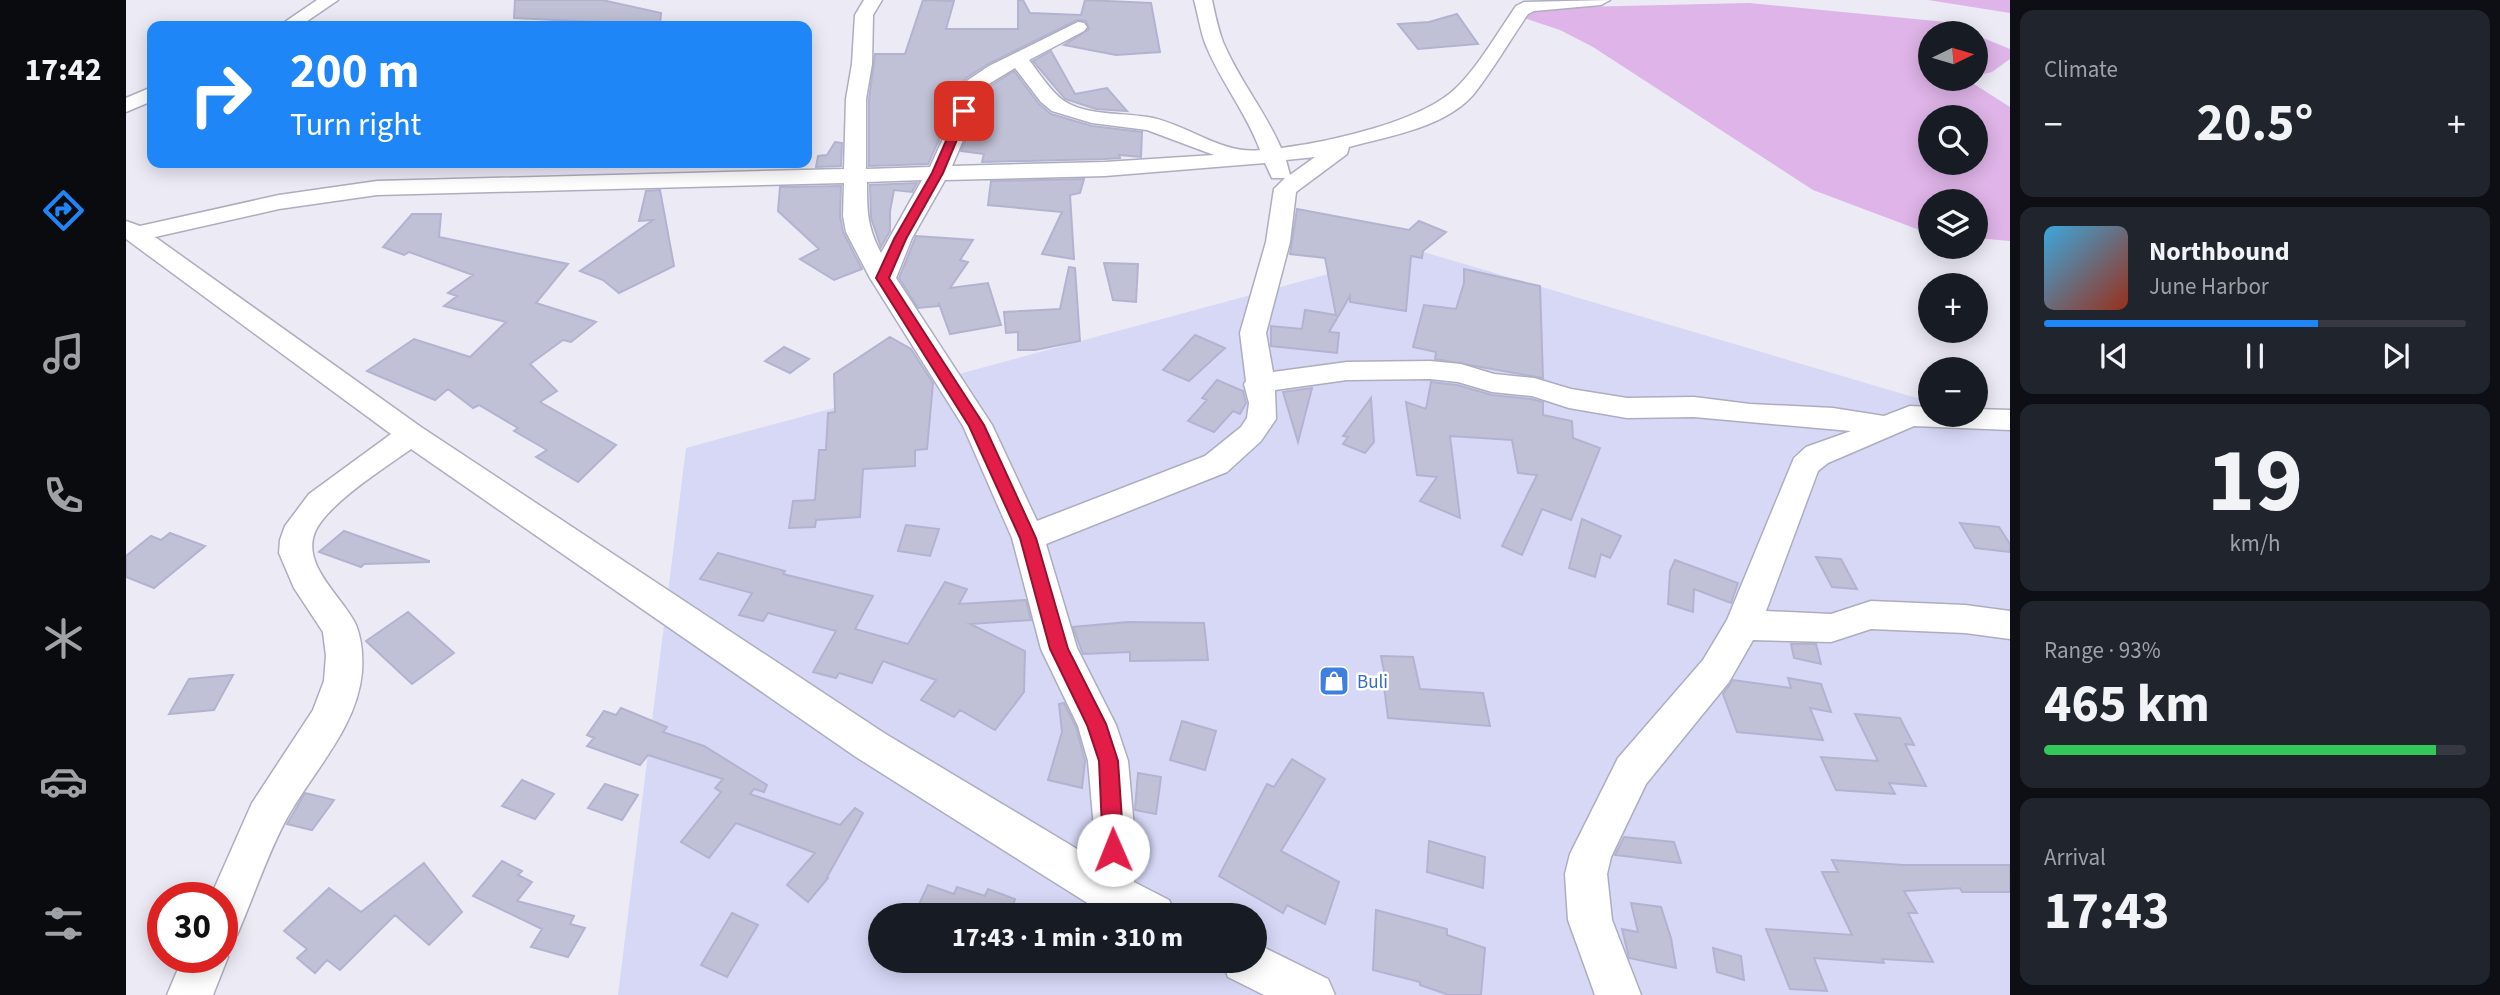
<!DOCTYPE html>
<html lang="en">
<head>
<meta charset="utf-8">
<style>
	body { margin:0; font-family:"Source Sans 3",sans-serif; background:#20242c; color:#f1f3f6; height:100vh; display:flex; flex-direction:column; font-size:26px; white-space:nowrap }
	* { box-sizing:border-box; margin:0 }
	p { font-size:23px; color:#9ea1a6 }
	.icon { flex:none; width:38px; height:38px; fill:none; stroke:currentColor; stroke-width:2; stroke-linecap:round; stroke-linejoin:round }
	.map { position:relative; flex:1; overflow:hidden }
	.sheet { display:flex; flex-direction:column; gap:10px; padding:10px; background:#0d0f14; width:490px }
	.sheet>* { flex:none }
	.guide { position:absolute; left:21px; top:21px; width:665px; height:147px; border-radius:14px; box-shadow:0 4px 18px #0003; background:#1f86f7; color:#fff; overflow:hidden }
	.needle { width:46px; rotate:85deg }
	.controls { position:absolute; left:1792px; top:21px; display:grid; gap:14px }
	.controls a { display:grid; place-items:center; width:70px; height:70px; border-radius:50%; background:#171b24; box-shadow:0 4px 18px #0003; font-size:35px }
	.speed { position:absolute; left:21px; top:882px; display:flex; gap:14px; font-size:35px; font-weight:700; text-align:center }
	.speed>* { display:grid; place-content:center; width:91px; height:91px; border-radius:50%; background:#171b24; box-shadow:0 4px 18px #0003; line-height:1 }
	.speed .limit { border:10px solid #d22; background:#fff; color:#111 }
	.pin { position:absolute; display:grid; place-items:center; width:60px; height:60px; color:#fff; margin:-30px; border-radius:14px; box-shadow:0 4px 10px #0006 }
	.me { position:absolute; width:77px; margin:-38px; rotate:359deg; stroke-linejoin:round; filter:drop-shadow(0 0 5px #0008) }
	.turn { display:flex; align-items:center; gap:24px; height:147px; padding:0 28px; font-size:32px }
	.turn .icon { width:91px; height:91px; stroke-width:2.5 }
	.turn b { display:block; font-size:49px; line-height:60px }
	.big { font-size:52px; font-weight:700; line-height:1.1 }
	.sheet .widget { flex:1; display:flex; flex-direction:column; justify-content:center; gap:10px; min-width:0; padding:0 24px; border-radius:14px; background:#20242c }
	.sheet .dial { align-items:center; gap:0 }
	.dial b { font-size:91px; line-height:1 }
	.song { display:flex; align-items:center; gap:21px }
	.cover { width:84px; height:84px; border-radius:10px; background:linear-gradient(135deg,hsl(200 70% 55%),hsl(10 70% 35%)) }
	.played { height:7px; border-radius:4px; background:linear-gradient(90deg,#1f86f7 65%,#363941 65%) }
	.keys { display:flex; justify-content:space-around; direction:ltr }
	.heat { display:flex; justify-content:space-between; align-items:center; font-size:38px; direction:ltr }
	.charge { height:10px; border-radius:5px; background:linear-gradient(90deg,#34c759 93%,#363941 0) }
	.trip { position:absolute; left:742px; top:903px; width:399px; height:70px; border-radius:35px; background:#171b24; box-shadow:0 4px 18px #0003; font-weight:700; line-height:70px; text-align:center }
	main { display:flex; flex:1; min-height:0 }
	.tabs { display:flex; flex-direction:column; width:126px; justify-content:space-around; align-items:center; background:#090b0e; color:#9ea1a6 }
	.tabs .icon { width:49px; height:49px }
	.tabs .active { color:#1f86f7 }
	.tabs b { font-size:32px; color:#f1f3f6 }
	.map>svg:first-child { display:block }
	.commercial { fill:#d6d8f6; fill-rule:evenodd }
	.green { fill:#dfb4e8; fill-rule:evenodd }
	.building { fill:#c0c0d6; stroke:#b3b3d1; stroke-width:2 }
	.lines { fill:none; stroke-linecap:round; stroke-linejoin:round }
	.minor-casing { stroke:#adadc0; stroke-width:3 }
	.minor { fill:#fff; fill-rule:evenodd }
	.route { fill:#e11d48; stroke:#92132f; stroke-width:2 }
	.labels { text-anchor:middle; stroke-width:5; stroke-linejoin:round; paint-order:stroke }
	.shop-label { font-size:19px; fill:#366cbe; stroke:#fff; text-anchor:start }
</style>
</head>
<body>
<main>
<nav class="tabs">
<b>17:42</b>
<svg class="icon active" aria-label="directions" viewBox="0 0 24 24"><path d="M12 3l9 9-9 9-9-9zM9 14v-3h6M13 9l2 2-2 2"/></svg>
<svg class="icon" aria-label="music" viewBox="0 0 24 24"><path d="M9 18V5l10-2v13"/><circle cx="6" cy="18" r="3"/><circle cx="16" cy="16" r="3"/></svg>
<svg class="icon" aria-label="phone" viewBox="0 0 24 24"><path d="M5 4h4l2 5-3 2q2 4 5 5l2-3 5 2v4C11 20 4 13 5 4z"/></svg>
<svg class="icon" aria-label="climate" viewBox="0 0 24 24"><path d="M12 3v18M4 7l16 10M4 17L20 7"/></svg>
<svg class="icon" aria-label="car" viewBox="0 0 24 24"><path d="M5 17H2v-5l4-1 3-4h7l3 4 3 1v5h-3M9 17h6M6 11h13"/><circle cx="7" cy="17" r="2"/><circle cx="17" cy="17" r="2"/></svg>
<svg class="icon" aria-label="filters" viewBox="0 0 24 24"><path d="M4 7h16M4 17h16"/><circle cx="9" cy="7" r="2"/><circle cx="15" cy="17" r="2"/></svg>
</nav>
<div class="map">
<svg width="1884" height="995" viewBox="0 0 1884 995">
	<rect width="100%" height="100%" fill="#ebeaf5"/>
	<path class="commercial" d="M1291,250L1804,402V415H1847L1884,426V995H492L560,448ZM754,915H1129V961H754Z"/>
	<path class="green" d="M1802,0H1884V13Z
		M1623,3L1820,22L1846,33H1804V79H1840L1884,107V241L1850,238V201H1804V234L1687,190L1467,47L1434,30L1395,17L1411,8ZM1804,117H1850V163H1804Z
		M1850,35L1884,49V59L1866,72L1850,76Z"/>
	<path class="building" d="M389,0H476L535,13L534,25L388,18Z
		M797,0L828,1L820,29H892V0H897L904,13L955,15L959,0L1025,3L1034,52L990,55L938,45L963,29L960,21L951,20L862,64L840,78L826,95L824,116L802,164L743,166V99L749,54H779Z
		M1331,14L1352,44L1292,49L1272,24L1303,22Z
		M925,51L949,94L981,88L1001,111L970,109L939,99L907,61Z
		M888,71L913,104L925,114L966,126L1016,132L1015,157L993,155L994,158L979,159L856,162L858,154L835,151L849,118L851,99L858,90Z
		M709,142L716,143L715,166L690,167L692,156L701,155Z
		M958,179L954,193L944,195L948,259L916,254L936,212L862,205L865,181Z
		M791,183L786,192L768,190L764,211V231L755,247L745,218L744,185Z
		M715,186L714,216L717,232L736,269L708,280L674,259L693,249L652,211L654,187Z
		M534,190L548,266L493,293L477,280L454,271L527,220L513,221L520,191Z
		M1171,209L1283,230L1293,221L1320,232L1297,251L1296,258L1285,256L1280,311L1224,302V296L1203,332L1213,333L1211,353L1145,346V326L1176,329L1179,310L1210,315L1199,258L1164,254Z
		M286,214H315L313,237L442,264L410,303L470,322L445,342L437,340L404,364L431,391L414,402L490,445L452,482L410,457L421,450L388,431L392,428L353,405L347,408L322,389L309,400L241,371L288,339L344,357L380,322L318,306L331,296L322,293L347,275L283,252L278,255L257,247Z
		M790,236L847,240L834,260L842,262L824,288L862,283L875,325L824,334L813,304L812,306L792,308L773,278Z
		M978,263L1012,264L1010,302L987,300Z
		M943,267L949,268L954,341L909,350H892V332L880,333L878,312L934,309Z
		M1338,269L1414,286L1417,378L1309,359L1310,352L1287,347L1298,305L1330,309L1338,283Z
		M1069,335L1099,348L1063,381L1037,370Z
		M764,337L785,349L807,383L801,449L789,450V466L737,469L734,517L690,520L689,527L663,528L667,501L689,500L693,450H700L702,413L709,412L708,374Z
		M658,347L683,359L664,373L639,361Z
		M1091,380L1117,391L1120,403L1114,414L1107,411L1088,432L1062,421L1081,400L1076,398Z
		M1305,382L1331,385L1366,395L1405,399L1417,402V415L1446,421L1447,438L1474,448L1445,520L1416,509L1396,555L1376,546L1411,475L1392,473L1386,440L1324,436L1334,518L1294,501L1311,477L1291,475L1280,402L1300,409Z
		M1186,388L1172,442L1157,392Z
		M1245,398L1248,442L1239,453L1217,444L1222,437L1217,436Z
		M1456,519L1495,536L1484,558L1475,554L1469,577L1443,568Z
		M1834,523L1873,527L1884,544V552L1849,548Z
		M780,525L813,529L804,556L772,551Z
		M218,531L303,561V562L238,564L235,567L193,552Z
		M44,533L79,546L28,588L0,577V556L25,536L35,540Z
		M592,553L659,571L657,574L747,596L729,629L782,644L819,582L841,589L833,604L900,600L905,620L844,624L899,651L898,692L869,730L834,710L828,717L795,700L810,680L757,661L746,683L713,673L710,678L687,672L710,631L642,613L637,621L613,615L626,593L574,579Z
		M1690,557L1715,559L1731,589L1706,587Z
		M1549,560L1612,583L1605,603L1568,589L1567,612L1542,604L1544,571Z
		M282,612L328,653L286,684L240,641Z
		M1002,622L1078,623L1082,660L1004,661V652L957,654L947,627Z
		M1665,644H1690L1695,664L1668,658Z
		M1255,656L1287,657L1294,689L1357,693L1364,726L1262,718L1258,686H1261Z
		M107,675L88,710L43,714L63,679Z
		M1662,678L1695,684L1705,712L1684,708L1697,740L1611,732L1597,694L1607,680L1665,688Z
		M938,703L950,727L959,761L956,788L922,780L936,732L933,704Z
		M495,708L541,727L537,732L578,746L641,785L638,792L628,789L624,794L714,825L729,808L737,813L701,877L702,878L682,902L661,885L689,853L610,823L583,858L555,842L595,792L589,788L597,779L522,755L514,765L461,746L468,738L461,735L478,711L490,715Z
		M1729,714L1774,718L1788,745L1779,744L1800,786L1763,783L1769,794L1710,790L1695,757L1752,761Z
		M1056,721L1090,731L1079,770L1044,760Z
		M1166,759L1199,779L1155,851L1213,882L1199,924L1161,905L1157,913L1093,876L1141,784L1148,787Z
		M1012,773L1035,777L1030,814L1009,810Z
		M396,780L428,794L409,819L376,806Z
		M479,784L512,795L496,820L462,808Z
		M179,793L208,800L186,830L161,824Z
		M1498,837L1548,842L1555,863L1489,855Z
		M1303,841L1359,857L1357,888L1301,872Z
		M1706,860L1777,865H1884V892H1836L1834,888L1778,891L1791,913H1782L1807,962L1756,959L1758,963L1688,958L1701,991L1664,989L1640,929L1726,935L1696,872H1712Z
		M376,861L396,871L392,875L406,882L391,901L448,916L444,924L459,928L442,957L405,947L416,929L347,896Z
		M298,863L336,912L303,945L269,915L214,970L201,960L189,973L171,958L181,949L158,931L203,888L235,912Z
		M802,885L828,894L831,887L859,896L862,889L889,899L887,906L904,911V915H788Z
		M1505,903L1535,907L1545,938L1550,968L1503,958L1496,929L1512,932Z
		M1250,910L1321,929V935L1359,948L1355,995H1323L1294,985V982L1247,970Z
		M606,913L632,925L601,977L575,965Z
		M1587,948L1615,956L1618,980L1591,972Z"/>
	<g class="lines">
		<g class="minor-casing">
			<path id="minor" d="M191,0H212L174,26H153Z
				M738,0H756L747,15L746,64L740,99V169L804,167L827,117L828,97L842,80L863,66L952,22L958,23L961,27L958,31L903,60C914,74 924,91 938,101C963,117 999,112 1027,118C1063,126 1098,155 1134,150C1120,112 1094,81 1079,43C1074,29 1072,14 1068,0H1086C1089,14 1092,29 1097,42C1113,80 1139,111 1155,148C1203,142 1295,122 1330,88C1352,67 1372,32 1390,6L1398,2L1484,0L1475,5L1408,11L1402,14C1384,40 1367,70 1347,95C1318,128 1262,136 1223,147L1221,154L1170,192L1164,242L1140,333L1147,372L1221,362L1304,361L1335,364L1368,374L1408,378L1445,389L1501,398L1568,397L1624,404L1707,408L1758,416L1784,406L1804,407V415H1850V409L1884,410V430L1788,426L1702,463L1692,471L1640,611L1705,614L1745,601L1839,605L1884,611V639L1839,633L1745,629L1705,642L1627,640L1603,682L1520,784L1485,857L1481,874L1486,920L1515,995H1469L1442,920L1439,874L1444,854L1492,758L1577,660L1601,620L1668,458L1680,447L1725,431L1568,417L1501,418L1443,408L1406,396L1366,392L1332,382L1304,379L1221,380L1149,390L1150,419L1135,441L1101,472L920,544L951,648L990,725L1002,761L1008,828V882L1043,900L1050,915H983L971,909L730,757L285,449C260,467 201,504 189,532C175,566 217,597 230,625C236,640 237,656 236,672C231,728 187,771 161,818C141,855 128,896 111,935L96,942V898H84L126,803L187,710L198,681L200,656L197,632L168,588L153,553L154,540L159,526L183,494L265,434L0,239V221L14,226L153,195L251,181L718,169L720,99L726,64L729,15ZM889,68L915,102L926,111L966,123L1021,130L1088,155L979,162L826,166L847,117L848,98L856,88ZM1189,157L1164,175L1160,160ZM1139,163L1146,178H1159L1148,189L1140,242L1114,333L1120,381L1118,384L1123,403L1121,418L1115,427L1079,456L911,521L866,425L770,278L786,238L819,180L979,176ZM796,180L755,253C741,226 741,212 741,182ZM718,183L717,216L720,232L744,278L837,426L886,538L915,649L952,726L962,761L968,828L966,858L758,733L295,427L29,237L153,209L251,195Z
				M26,87V101L0,112V98Z
				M96,942L102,957L87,995H41L57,957H96Z
				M1129,943L1202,979L1209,995H1138L1102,977L1096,961H1129Z"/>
		</g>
		<use href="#minor" class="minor"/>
	</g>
	<path class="route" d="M834,109L843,111L817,173L780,239L763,278L858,425L910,538L942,649L980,724L992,761L998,850L995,857L987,860L980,857L977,850L973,761L961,725L924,649L894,538L843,426L750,278L768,239L806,173Z"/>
	<defs>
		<g id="shop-square" transform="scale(1.575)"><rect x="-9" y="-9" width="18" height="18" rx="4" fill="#3f7fe0" stroke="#fff"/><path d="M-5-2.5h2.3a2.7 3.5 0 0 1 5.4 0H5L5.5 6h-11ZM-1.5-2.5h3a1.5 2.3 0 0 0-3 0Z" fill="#fff"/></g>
	</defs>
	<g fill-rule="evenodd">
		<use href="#shop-square" x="1208" y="681"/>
	</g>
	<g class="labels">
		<g class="shop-label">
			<text x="1231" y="688">Buli</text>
		</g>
	</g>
</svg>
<div class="controls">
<a><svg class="needle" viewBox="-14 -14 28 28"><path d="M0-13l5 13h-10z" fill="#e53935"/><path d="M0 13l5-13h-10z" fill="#9ea1a6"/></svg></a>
<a><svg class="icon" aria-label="search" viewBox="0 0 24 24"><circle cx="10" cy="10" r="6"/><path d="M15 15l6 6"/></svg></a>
<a><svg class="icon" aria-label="layers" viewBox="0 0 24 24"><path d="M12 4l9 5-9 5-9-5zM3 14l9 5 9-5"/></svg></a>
<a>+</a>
<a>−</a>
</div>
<div class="speed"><div class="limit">30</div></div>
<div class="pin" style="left:838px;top:111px;background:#d93025"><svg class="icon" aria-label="arrive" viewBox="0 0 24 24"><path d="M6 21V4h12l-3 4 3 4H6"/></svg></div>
<svg class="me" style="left:987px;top:850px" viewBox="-20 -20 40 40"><circle r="19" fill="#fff"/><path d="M0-13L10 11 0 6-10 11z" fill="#e11d48"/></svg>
<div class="trip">17:43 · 1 min · 310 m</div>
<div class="guide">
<div class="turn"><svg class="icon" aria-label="right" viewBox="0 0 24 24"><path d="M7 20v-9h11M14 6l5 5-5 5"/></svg><div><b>200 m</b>Turn right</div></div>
</div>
</div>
<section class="sheet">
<div class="widget"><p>Climate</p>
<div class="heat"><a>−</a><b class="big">20.5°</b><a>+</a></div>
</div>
<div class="widget">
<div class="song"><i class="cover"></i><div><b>Northbound</b><p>June Harbor</p></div></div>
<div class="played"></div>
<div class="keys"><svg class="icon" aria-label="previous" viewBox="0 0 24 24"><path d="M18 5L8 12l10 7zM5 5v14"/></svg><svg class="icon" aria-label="pause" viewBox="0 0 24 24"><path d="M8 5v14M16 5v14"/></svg><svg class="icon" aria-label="next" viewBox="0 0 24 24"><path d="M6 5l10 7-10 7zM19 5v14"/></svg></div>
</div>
<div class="widget dial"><b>19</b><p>km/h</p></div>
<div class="widget"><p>Range · 93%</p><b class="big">465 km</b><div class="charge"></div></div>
<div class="widget"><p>Arrival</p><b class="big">17:43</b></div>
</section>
</main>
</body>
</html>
